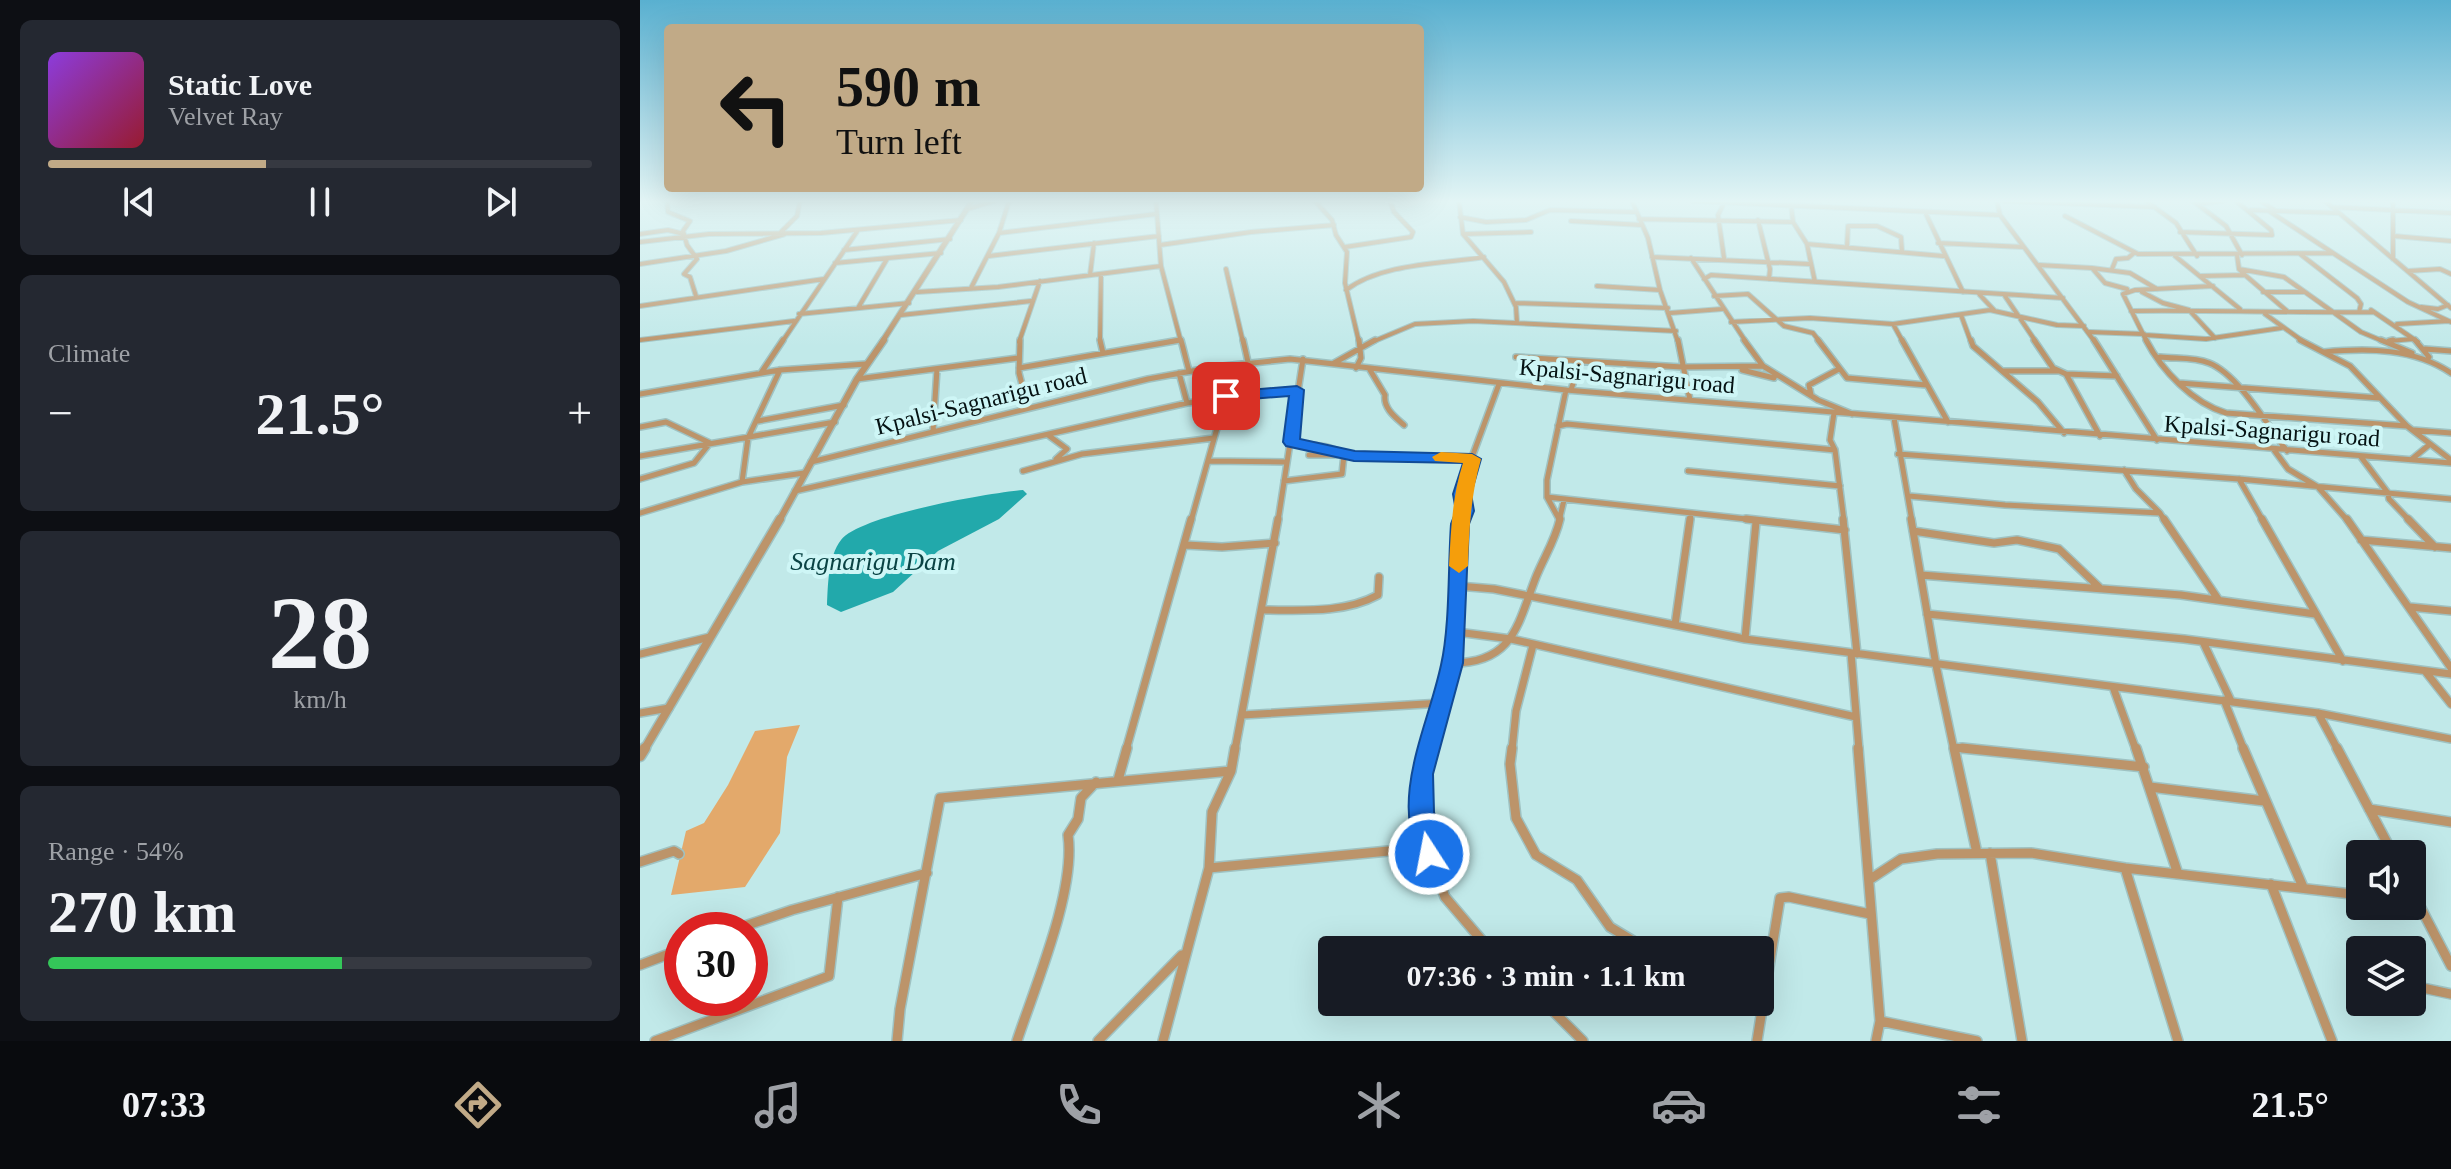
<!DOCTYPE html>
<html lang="en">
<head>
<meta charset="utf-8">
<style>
	body { margin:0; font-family:Georgia,serif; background:#242831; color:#f1f3f6; height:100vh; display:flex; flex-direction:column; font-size:30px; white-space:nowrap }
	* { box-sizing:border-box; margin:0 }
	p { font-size:26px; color:#9ea1a6 }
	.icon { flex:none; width:44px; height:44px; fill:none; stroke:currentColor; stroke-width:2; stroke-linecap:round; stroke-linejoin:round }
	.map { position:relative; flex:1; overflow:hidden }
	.panel { display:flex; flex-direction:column; gap:20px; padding:20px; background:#0d0f14; width:640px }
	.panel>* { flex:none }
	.guide { position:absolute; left:24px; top:24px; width:760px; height:168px; border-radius:8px; box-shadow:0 8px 32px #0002; background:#c1aa87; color:#111; overflow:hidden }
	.controls { position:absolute; left:1706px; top:840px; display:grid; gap:16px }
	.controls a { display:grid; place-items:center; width:80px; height:80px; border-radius:8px; background:#171b24; box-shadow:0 8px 32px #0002; font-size:40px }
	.speed { position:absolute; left:24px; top:912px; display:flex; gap:16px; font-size:40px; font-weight:700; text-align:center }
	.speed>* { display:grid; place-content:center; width:104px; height:104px; border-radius:50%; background:#171b24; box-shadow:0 8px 32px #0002; line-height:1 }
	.speed .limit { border:12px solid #d22; background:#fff; color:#111 }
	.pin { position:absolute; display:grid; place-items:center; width:68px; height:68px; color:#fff; margin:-34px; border-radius:16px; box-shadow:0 4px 12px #0006 }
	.me { position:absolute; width:88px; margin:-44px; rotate:349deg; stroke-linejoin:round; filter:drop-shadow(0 0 6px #0008) }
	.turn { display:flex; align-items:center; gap:28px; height:168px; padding:0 40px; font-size:36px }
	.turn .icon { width:104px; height:104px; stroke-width:2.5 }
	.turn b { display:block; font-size:56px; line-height:68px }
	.big { font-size:60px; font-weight:700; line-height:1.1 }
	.panel .card { flex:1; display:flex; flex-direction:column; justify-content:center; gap:12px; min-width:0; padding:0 28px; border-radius:12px; background:#242831 }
	.panel .dial { align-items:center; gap:0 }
	.dial b { font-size:104px; line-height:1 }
	.song { display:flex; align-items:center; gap:24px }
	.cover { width:96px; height:96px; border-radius:12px; background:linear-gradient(135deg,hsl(270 70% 55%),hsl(350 70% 35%)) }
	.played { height:8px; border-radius:4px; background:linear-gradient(90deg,#c1aa87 40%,#363941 40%) }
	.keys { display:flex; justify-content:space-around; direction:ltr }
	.heat { display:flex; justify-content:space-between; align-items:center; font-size:44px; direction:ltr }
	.charge { height:12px; border-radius:6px; background:linear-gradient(90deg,#34c759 54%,#363941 0) }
	.trip { position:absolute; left:678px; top:936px; width:456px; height:80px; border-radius:8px; background:#171b24; box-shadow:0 8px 32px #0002; font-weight:700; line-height:80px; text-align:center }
	.dock { display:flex; height:128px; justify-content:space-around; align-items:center; background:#090b0e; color:#9ea1a6 }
	.dock .icon { width:56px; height:56px }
	.dock .current { color:#c1aa87 }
	.dock b { font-size:36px; color:#f1f3f6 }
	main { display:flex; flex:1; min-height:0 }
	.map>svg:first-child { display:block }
	.green { fill:#e3a96b }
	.water { fill:#22a9ab }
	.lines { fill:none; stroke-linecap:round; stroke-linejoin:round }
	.minor-far3-casing { stroke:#9fc2c2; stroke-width:6 }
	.minor-far2-casing { stroke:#9fc2c2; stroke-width:8 }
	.minor-far1-casing { stroke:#9fc2c2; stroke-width:10 }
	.minor-casing { stroke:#9fc2c2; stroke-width:12 }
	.tertiary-far3-casing { stroke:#9fc2c2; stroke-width:7 }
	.tertiary-far2-casing { stroke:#9fc2c2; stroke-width:9 }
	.tertiary-far1-casing { stroke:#9fc2c2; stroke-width:11 }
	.tertiary-casing { stroke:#9fc2c2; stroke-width:13 }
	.minor-far3 { stroke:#bc946a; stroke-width:4 }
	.minor-far2 { stroke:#bc946a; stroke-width:5 }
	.minor-far1 { stroke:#bc946a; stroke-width:7 }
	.minor { stroke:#bc946a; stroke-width:9 }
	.tertiary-far3 { stroke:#bc946a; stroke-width:5 }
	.tertiary-far2 { stroke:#bc946a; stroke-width:6 }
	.tertiary-far1 { stroke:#bc946a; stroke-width:8 }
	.tertiary { stroke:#bc946a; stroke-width:10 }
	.route { fill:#1a73e8; stroke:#114b97; stroke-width:2 }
	.slow { fill:#f59e0b }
	.labels { text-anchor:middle; stroke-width:8; stroke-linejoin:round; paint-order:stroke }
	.street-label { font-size:24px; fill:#051213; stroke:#cef6f6 }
	.water-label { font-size:26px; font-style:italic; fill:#0a4344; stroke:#cef6f6 }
</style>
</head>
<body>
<main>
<section class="panel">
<div class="card">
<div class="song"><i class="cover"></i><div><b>Static Love</b><p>Velvet Ray</p></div></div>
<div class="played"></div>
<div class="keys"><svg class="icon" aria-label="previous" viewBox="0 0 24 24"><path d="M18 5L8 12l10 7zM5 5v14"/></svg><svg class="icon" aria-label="pause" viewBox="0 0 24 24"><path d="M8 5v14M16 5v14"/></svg><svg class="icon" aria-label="next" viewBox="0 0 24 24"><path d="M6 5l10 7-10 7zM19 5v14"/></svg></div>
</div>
<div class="card"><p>Climate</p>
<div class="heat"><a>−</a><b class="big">21.5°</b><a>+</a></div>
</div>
<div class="card dial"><b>28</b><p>km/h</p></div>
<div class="card"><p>Range · 54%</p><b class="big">270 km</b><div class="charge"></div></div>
</section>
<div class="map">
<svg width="1811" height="1041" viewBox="0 0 1811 1041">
	<rect width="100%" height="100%" fill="#c1e9e9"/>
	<path class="green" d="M160,725L147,757L140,833L105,887L31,895L46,831L64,823L88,785L115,731Z"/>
	<path class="water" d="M383,490L387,494L359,519L298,551L253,592L201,612L187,605C188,585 188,557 201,540C220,515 349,493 383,490Z"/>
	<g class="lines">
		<g class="minor-far3-casing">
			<path id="minor-far3" d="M27,201L28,212L50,221L43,231L47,245L57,259L44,274L50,277L56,296
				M516,201L521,266L541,342
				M675,201L692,220L696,235L707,252L705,283L719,342
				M819,201L823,234L864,282L876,307L877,323
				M992,201L1008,238L1020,290L1038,342
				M1053,201L1360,215
				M1357,201L1360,215L1455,342
				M1364,201L1515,207
				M1506,201L1536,223L1557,256
				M1553,201L1586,226L1602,255
				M1596,201L1631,230L1632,235
				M1621,201L1634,210
				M1685,201L1811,308
				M1753,201V259
				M1151,204L1153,222L1167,244L1175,282
				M1558,204L1582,201
				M1692,207L1811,213
				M327,209L354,201
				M1611,210L1699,213
				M1285,212L1323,292
				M1425,216L1498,254L1693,253L1629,211
				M820,217L846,222L886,220L910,210L996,212
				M999,219L1153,222
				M1118,220L1130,269L1129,279
				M931,221L1002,225
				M141,232L157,216L160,201
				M1540,232L1632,235
				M359,233L516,214
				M0,234L28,230L44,234
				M823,234L891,232
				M1754,236L1811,241
				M0,242L69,234L181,233L321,220
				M1298,243L1383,247
				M1167,244L1303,256
				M520,245L611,232L694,225
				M705,247L771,237L773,232L754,212L750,201
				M1207,247L1208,226H1237L1261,237L1262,252
				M204,250L310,239
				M1693,253L1768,302L1811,322
				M1660,254L1717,298L1721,304L1719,312
				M349,256L519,236
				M1535,256L1600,309
				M1012,257L1169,264
				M1051,258L1106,342
				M1084,258L1078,215L1085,201
				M195,263L301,253
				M0,264L86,251L145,234
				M1399,265L1452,268L1465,283L1487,289
				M1452,268L1490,273L1517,289
				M586,269L603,342
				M1472,269L1476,259L1488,258L1494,253
				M1599,269L1644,277L1721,332L1745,342
				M1768,271L1800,269L1811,274
				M450,275L454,243
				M1605,275L1647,311
				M1560,276L1605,275L1599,269L1597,255
				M1064,279L1071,275L1423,298
				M957,286L1020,290
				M331,288L359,233L369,201
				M706,290C742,263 801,264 844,257
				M277,292L358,287L521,266
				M1502,292L1523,303L1549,310L1575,338
				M1623,292H1664
				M1338,293L1354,310
				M1074,296L1108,294L1144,326L1173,333L1180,342
				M1365,296L1396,342
				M875,303L1028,308
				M0,306L184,279
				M1781,307L1798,309L1808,305
				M218,308L247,259
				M1731,310L1778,342
				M1491,311C1573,310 1652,313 1734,312
				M1030,313L1082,309
				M159,314L269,303
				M1625,314L1664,342
				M261,315L391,301
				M1321,315L1331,342
				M1091,322L1170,318L1253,324L1263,342
				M1253,324L1350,310L1417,325L1444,326
				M1757,324L1809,321
				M1449,332L1504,334
				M1505,335L1566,339L1641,328
				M0,340L154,321
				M1749,341L1773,339
				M142,342L218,230
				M379,342L400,281
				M460,342L461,274
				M528,342L540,340
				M732,342L775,324L833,321L1036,331
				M1507,342L1483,294L1495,290L1573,286"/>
		</g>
		<g class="minor-far2-casing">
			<path id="minor-far2" d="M380,340L379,373L388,407
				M460,340L463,353
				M541,340L549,371
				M603,340L608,362
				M1038,340L1050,400
				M1104,340L1123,366L1178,400L1212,414
				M1178,340L1207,378L1286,385
				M1262,340L1308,422
				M1331,340L1333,346L1398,402L1424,433
				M1394,340L1413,368L1426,374L1477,376
				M1454,340L1517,440
				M1506,340C1522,371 1553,403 1586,413L1767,426
				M1660,340L1710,366L1767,426L1811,460
				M1741,340L1772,353
				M1775,340L1789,357
				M1749,341L1753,340
				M1785,349L1811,351
				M1684,352C1728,348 1774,348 1811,373
				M876,357L1042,367L1123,366
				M1520,357C1536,359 1554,357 1569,363C1598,374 1628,426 1647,451
				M694,363L735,340
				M379,368L540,340
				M716,368L721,358L719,340
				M730,370L745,395C743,408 755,417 764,425
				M1102,370L1134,378
				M1363,371H1418
				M121,373L143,340
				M539,373L547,403
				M1426,374L1460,436
				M217,379L378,358
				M1539,383L1739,398
				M931,390L940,361
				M0,394L140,370L226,364
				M1171,395L1169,385L1199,369
				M1194,413L1190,440L1195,450L1204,521
				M1254,418L1272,521
				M118,421L204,405
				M918,426L927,424L1195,450
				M0,427L26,422L70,443L54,463L0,479
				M1773,430L1811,433
				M293,431L297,369
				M408,435L427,449L416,459
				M651,442L687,447L714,456L832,459
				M1634,450L1648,469L1678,487L1708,521
				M1258,454L1599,479L1811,499
				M0,456L195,422
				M1721,457L1748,493L1749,499L1770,521
				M1772,459L1789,445
				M568,461L645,462
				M171,462L508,379L574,367L650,359L926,390L1811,463
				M1484,470L1496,489L1520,513
				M383,471L442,454L574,438
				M1048,471L1200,486
				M1599,479L1623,521
				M644,481L702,474L704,455H669
				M102,482L108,438L140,370
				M155,491L547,403L657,390
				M1269,496L1365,505L1520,513L1525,521
				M907,497L1124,521
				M0,513L102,482L164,473
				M919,519L907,497V480L926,390
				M551,521L586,396
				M638,521L663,359
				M821,521L828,468L859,384
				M919,521L924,500
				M1050,521L1051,513"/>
		</g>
		<g class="minor-far1-casing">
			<path id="minor-far1" d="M1106,519L1205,530
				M1203,519L1217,654
				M1271,519L1296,665L1314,750
				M1524,519L1578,599
				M1622,519L1703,661
				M1707,519L1811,668
				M1768,519L1795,547
				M1273,531L1354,543L1377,540L1419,549L1459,587
				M1721,540L1811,548
				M546,545L582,547L635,543
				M1281,575L1541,595L1675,614
				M818,586L854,589L1105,639L1678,713L1811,739
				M1770,607L1811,611
				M621,610C660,610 703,614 738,595L739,577
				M1287,614L1544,639L1811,674
				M1035,625L1050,519
				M817,632L871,639L1216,717
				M1105,639L1116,522
				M1563,642L1591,701
				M1211,653L1219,750
				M0,654L70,637
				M813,663L822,519
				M1785,671L1811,704
				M1473,687L1496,750
				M1584,700L1604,750
				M0,713L29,708
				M1678,713L1698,750
				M602,715L802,703
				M1314,747L1341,750
				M486,750L551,519
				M595,750L638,519
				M788,750L813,663C874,663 878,623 896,577C904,557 915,541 920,519
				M872,750L876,711L893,645"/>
		</g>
		<g class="minor-casing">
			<path id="minor" d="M789,748C778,785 782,816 789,854
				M872,748L870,764L876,818L896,855L937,880L970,927L1008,950
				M1218,748L1240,1021L1236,1041
				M1314,748L1337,853
				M1322,748L1504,767
				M1496,748L1538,874
				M1603,748L1663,887
				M1697,748L1753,854
				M478,780L487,748
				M1510,787L1624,801
				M1729,809L1811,822
				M1350,853L1382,1041
				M0,862L34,851L39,854
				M569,868L759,850L789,854L805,897L850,950
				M1229,880L1261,859L1297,854L1391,853L1485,868
				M1631,884L1692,1041
				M1772,891L1811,966
				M93,930L152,910L287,873
				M0,965L42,949
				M1778,987L1811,994
				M904,1002L943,1041
				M1240,1021L1337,1041
				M15,1041L189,976L198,897
				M257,1041L260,1009L300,798L591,771
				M377,1041C395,986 436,891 428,835L438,819L441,798L456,782
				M458,1041L542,955
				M523,1041L569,868L572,812L591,771L595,748
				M1117,1041L1140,898L1149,897L1230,914
				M1538,1041L1485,868L1720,895"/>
		</g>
		<g class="tertiary-far3-casing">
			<path id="tertiary-far3" d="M242,342L332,201"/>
		</g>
		<g class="tertiary-far2-casing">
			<path id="tertiary-far2" d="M139,521L217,379L244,340"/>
		</g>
		<g class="tertiary-far1-casing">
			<path id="tertiary-far1" d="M4,750L140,519"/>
		</g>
		<g class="tertiary-casing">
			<path id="tertiary" d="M0,756L5,748"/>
		</g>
		<use href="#minor-far3" class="minor-far3"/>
		<use href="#minor-far2" class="minor-far2"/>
		<use href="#minor-far1" class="minor-far1"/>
		<use href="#minor" class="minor"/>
		<use href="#tertiary-far3" class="tertiary-far3"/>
		<use href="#tertiary-far2" class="tertiary-far2"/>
		<use href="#tertiary-far1" class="tertiary-far1"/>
		<use href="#tertiary" class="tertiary"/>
	</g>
	<linearGradient id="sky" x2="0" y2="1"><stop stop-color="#59b0d0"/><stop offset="0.58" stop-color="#e3f5f5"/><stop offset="1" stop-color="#e3f5f5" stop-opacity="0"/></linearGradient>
	<rect width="1811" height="347" fill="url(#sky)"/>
	<path class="route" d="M657,386L664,390L660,439L715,451L832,454L841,459L831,494L834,511L829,524L823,663L793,774L794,812L802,854L798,862L789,865L780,862C750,795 787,730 801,665C810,626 808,566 811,524L816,511L813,494L823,463L714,461L646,446L643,442L649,396L586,401L578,396L586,392Z"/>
	<path class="slow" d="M801,452L832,454L841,459C831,494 829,529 828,566L819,573L809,566C811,530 812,497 823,463L795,461L792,457Z"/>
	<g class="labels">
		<g class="street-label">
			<text transform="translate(987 376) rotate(5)" y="8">Kpalsi-Sagnarigu road</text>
			<text transform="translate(341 401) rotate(-14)" y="8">Kpalsi-Sagnarigu road</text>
			<text transform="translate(1632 431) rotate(4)" y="8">Kpalsi-Sagnarigu road</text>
		</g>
		<g class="water-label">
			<text x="233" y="570">Sagnarigu Dam</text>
		</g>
	</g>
</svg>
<div class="controls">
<a><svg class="icon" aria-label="sound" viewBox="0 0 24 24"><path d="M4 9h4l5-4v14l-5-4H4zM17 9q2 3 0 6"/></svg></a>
<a><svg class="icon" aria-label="layers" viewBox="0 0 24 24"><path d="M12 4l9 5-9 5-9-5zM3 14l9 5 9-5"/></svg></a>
</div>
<div class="speed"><div class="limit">30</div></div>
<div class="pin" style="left:586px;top:396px;background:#d93025"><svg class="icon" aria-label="arrive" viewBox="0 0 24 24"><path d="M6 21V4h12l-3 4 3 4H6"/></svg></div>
<svg class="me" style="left:789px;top:854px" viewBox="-20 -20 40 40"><circle r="17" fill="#1a73e8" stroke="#fff" stroke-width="3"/><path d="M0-11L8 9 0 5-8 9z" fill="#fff"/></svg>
<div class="trip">07:36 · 3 min · 1.1 km</div>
<div class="guide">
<div class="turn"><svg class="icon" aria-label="left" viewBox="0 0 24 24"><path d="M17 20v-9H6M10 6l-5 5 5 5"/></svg><div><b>590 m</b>Turn left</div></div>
</div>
</div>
</main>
<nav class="dock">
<b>07:33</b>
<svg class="icon current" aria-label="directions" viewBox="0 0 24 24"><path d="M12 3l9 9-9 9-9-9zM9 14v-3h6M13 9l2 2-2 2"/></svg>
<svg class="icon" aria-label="music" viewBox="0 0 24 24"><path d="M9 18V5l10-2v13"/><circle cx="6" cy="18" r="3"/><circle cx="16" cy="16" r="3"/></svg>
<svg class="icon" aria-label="phone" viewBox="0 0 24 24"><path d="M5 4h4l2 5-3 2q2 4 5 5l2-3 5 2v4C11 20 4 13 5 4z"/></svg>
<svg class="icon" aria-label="climate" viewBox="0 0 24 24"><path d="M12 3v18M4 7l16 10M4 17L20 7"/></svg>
<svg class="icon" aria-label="car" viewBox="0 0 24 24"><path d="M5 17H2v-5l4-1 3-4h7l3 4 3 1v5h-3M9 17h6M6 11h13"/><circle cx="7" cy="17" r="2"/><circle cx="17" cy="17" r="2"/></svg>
<svg class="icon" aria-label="filters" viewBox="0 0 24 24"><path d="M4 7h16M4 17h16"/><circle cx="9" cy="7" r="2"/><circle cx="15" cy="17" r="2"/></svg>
<b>21.5°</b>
</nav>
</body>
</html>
